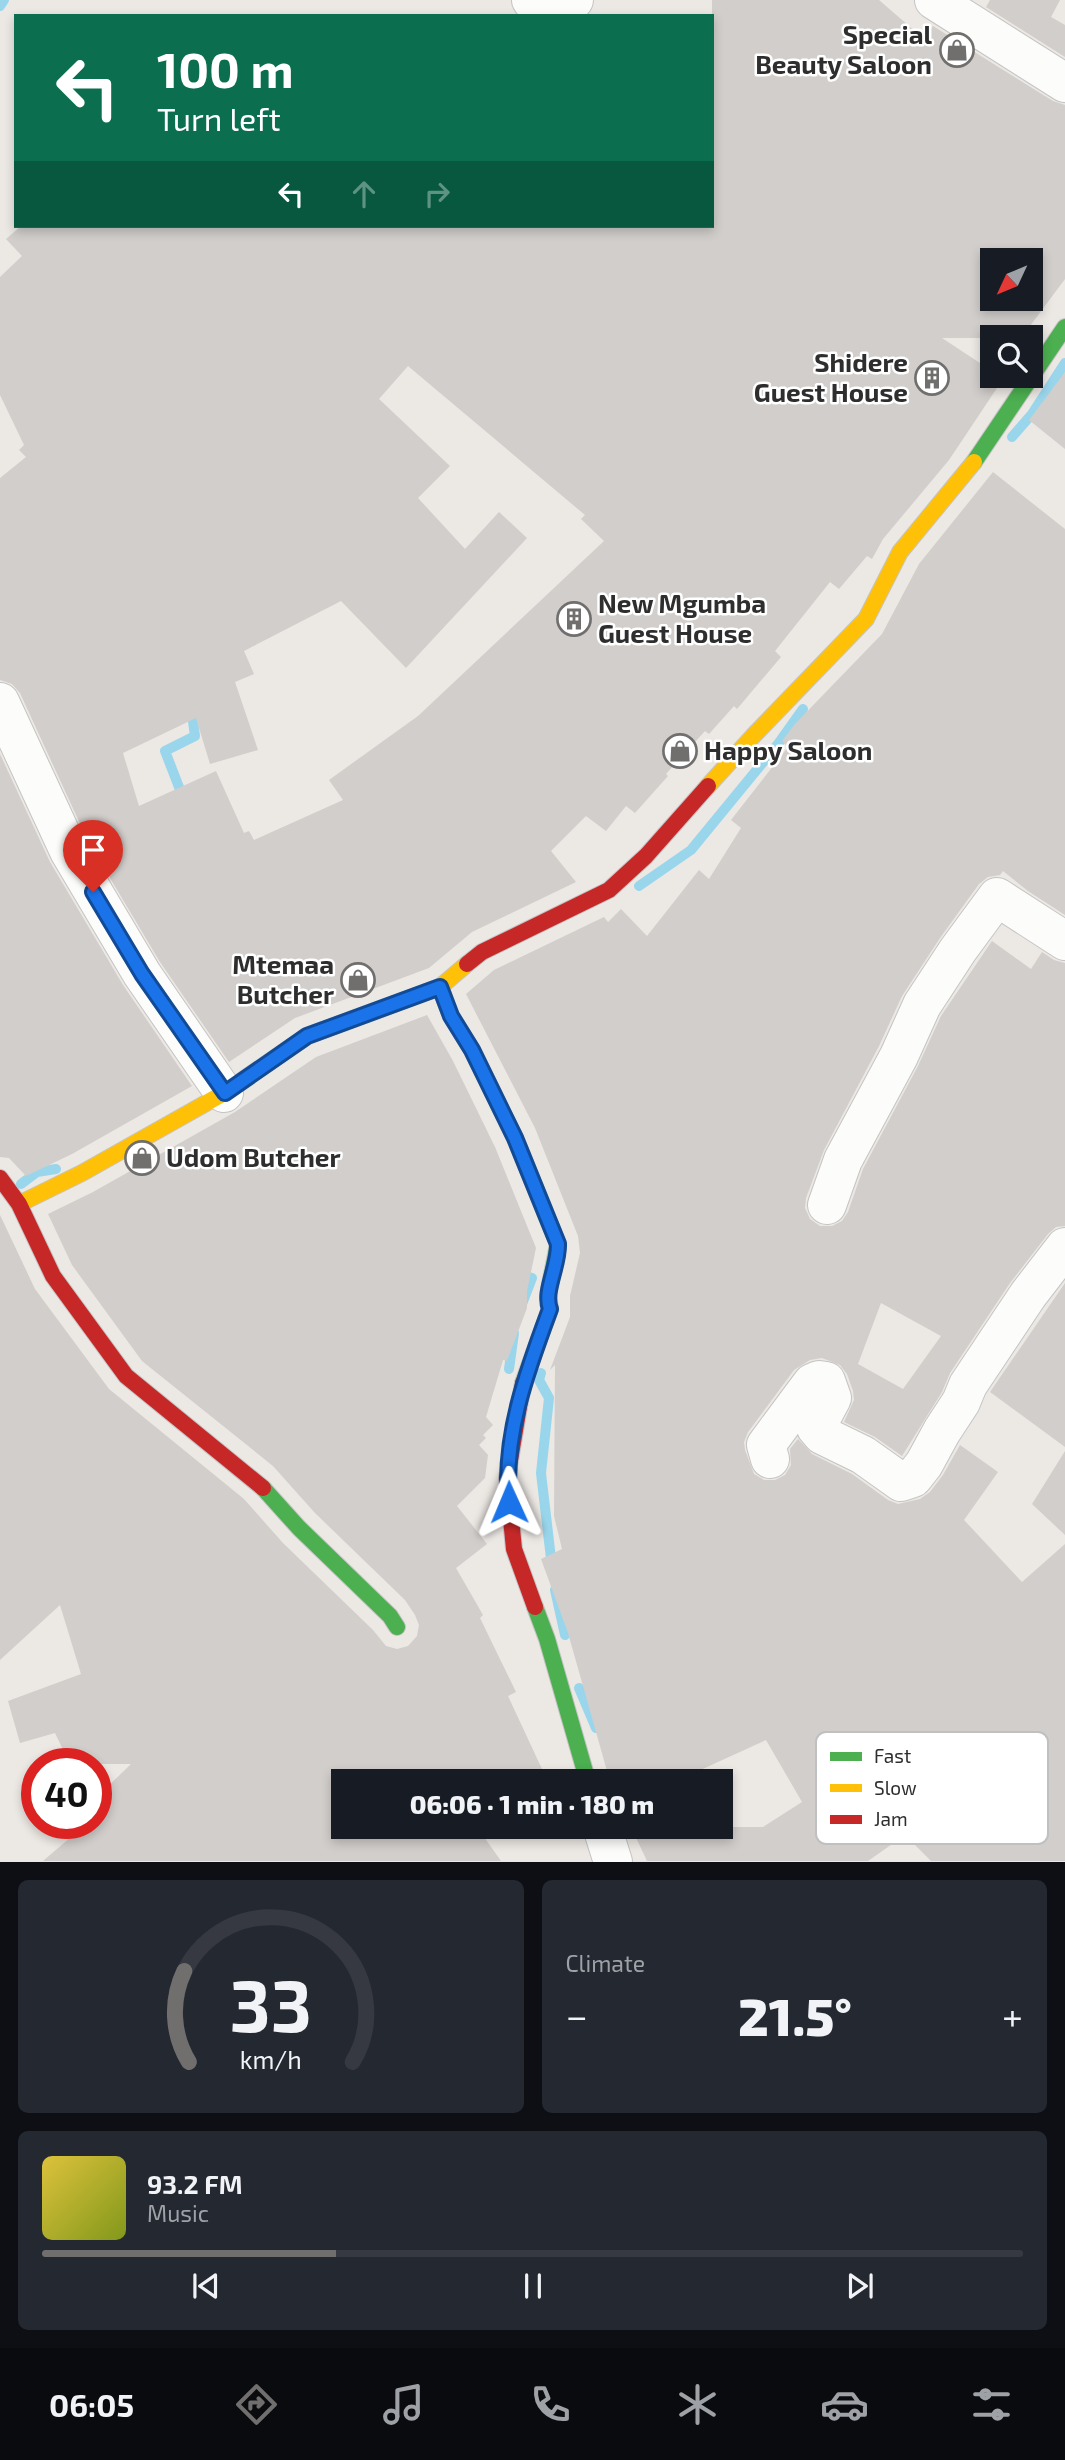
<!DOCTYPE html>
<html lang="en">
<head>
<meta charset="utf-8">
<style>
	body { margin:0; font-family:"Exo 2",sans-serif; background:#242831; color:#f1f3f6; height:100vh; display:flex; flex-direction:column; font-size:26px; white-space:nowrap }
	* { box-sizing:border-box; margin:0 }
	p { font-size:23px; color:#9ea1a6 }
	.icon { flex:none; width:38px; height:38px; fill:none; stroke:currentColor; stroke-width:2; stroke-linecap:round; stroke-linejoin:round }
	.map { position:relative; height:1862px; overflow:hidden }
	.details { display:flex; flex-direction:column; gap:18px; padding:18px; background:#0d0f14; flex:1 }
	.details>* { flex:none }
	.guide { position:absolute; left:14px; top:14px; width:700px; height:214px; border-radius:0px; box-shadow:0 4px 10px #0003; background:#0b6e4f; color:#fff; overflow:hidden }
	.needle { width:46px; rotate:226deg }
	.controls { position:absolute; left:980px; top:248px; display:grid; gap:14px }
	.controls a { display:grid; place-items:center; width:63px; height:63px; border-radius:0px; background:#171b24; box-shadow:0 4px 10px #0003; font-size:35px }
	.speed { position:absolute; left:21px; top:1748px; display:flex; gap:14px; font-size:35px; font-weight:700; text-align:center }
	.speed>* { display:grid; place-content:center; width:91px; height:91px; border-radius:50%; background:#171b24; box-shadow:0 4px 10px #0003; line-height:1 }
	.speed .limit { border:10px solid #d22; background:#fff; color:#111 }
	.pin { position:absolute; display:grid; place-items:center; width:60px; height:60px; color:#fff; margin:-72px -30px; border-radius:50% 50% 50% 0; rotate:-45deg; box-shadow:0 0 7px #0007 }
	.pin .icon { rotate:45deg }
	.me { position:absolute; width:77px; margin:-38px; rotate:359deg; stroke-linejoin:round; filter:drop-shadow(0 0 5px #0008) }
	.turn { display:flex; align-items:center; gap:24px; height:147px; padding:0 28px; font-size:32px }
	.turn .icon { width:91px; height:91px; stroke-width:2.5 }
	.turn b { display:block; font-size:49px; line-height:60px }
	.lanes { display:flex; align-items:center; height:66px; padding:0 28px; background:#0003; justify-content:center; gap:35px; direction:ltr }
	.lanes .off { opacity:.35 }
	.big { font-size:52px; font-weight:800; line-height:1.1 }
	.details .widget { flex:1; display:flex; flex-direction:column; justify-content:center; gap:10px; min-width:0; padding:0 24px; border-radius:10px; background:#242831 }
	.details .dial { align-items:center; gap:0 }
	.dial svg { height:182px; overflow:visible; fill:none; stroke:#363941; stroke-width:7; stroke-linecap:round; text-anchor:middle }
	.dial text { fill:#f1f3f6; stroke:none }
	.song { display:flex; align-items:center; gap:21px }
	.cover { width:84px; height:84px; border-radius:10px; background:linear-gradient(135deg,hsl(50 70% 55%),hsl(70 70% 35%)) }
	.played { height:7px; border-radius:4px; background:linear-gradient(90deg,#706f6e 30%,#363941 30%) }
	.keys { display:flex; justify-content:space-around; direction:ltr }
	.heat { display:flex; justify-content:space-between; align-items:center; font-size:38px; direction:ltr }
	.details .tiles { flex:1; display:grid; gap:18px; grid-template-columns:1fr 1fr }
	.widget:last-child { grid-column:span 2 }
	.trip { position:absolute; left:331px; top:1769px; width:402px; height:70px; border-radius:0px; background:#171b24; box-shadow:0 4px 10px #0003; font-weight:800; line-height:70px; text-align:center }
	.tab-bar { display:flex; height:112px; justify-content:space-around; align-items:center; background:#090b0e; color:#9ea1a6 }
	.tab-bar .icon { width:49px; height:49px }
	.tab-bar .active { color:#706f6e }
	.tab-bar b { font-size:32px; color:#f1f3f6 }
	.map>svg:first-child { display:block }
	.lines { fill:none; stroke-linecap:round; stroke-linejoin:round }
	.stream { stroke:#99d6ec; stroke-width:10 }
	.building { fill:#d1cecb; fill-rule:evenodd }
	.street-casing { stroke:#c5c4c5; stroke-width:40 }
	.fast-casing { stroke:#c5c4c5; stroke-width:18 }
	.slow-casing { stroke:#c5c4c5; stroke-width:18 }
	.jam-casing { stroke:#c5c4c5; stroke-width:18 }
	.street { stroke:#fcfcfb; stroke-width:38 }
	.fast { stroke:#4caf50; stroke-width:16 }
	.slow { stroke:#ffc107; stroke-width:16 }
	.jam { stroke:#c62828; stroke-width:16 }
	.route-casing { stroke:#114b97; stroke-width:18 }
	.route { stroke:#1a73e8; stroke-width:12 }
	.labels { text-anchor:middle; stroke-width:5; stroke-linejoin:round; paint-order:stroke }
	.poi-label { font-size:26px; font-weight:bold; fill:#2e2e2e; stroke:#fff; text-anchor:end }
	.key { fill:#fff; stroke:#c0c0c0; stroke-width:2 }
	.key-label { font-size:19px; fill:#2e2e2e }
</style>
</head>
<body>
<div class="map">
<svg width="1065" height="1862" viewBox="0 0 1065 1862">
	<rect width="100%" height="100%" fill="#ece8e4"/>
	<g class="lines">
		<path class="stream" d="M0,6L4,0
			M1012,437L1032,414L1065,363
			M184,800L165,751L195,736L191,707
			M639,886L691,850L778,744L803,709
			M21,1184L37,1172L56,1169
			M517,1275L532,1278L522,1304
			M509,1369L514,1333
			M541,1373L539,1380L549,1398L541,1473L552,1567
			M555,1590L565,1635
			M579,1688L596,1728"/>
	</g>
	<path class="building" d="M712,0H879L924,39L933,26L1053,101L1065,105V279L1021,338H942L992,371V376L1003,379L949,460L883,539L872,559L867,556L839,589L830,582L775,651L781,657L737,709L734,706L709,734L705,731L666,774L668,776L635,813L626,806L606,831L586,816L551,851L576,882L472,932L429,968L295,1018L229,1062L160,962L88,841L20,693L12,684L0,680V478L26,457L19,450L24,445L0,395V277L22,256L6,239L21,226H712ZM992,261H1031V299H992ZM408,366L585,515L581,519L604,541L418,716L329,780L343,800L254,840L249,831L244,833L216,771L139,806L123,753L196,718L210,764L258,750L235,682L254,674L244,651L341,601L406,668L527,538L499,512L465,549L418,498L450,466L379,399Z
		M990,0H1060L1051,17L1065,25V57L986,7Z
		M1065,372V449L1029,420Z
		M993,472L1065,529V915L1028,891L1003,871L1000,875L988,877L979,884L940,938L902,996L879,1046L824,1150L806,1198L805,1208L810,1219L820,1226H832L842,1221L848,1212L863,1169L918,1066L941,1016L992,941L1031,969L1042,952L1054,960L1065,963V1226L1056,1227L1048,1234L1010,1283L950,1373L942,1392L902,1456L875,1437L844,1422L854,1400L853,1391L847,1374L840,1365L822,1358L810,1360L794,1370L748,1432L744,1442L745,1450L754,1474L764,1480H775L785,1475L791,1465L790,1449L798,1439L812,1454L852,1474L888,1500L898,1504L920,1499L930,1492L943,1475L960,1445L998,1472L964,1520L1022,1582L1065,1544V1861H931L905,1835L868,1861H647L631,1827H721V1823L729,1819L733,1827H763L802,1802L766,1740L696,1772L700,1782H611L609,1778L568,1633L541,1559L562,1549L554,1516L555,1365L550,1370L570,1317V1296L580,1253L578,1236L535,1128L466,994L494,970L604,917L608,922L621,909L647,936L699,870L709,879L741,828L731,820L788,747L782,741L794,725L882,634L919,564ZM881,1303L941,1336L903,1389L858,1364Z
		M0,754L50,862L123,985L192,1086L72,1154L26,1176L9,1158L0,1157Z
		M427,1015L453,1061L495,1147L536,1248L527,1291V1308L507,1361L503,1360L486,1417L493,1425L483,1435L486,1438L479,1445L488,1455L485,1478L457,1506L487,1544L456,1568L483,1615L480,1618L516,1692L508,1696L548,1782H343V1827H477L501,1861H43L86,1824H96V1798L131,1764H70L55,1733L20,1743L8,1701L81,1674L60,1605L0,1660V1215L35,1289L109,1389L244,1499L283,1543L373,1630L386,1646L397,1649L408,1646L417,1636L419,1625L415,1615L405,1600L315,1513L273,1466L142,1361L72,1265L48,1214L93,1192L235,1112L316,1057Z
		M1065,1283V1447L990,1392Z
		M1065,1451V1535L1032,1504Z"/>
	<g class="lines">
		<g class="street-casing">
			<path id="street" d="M531,0L541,13L574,0
				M934,0L1065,83
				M0,702L69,851L142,974L224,1093
				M827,1205L843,1160L899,1056L922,1005L958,950L997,897L1065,941
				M770,1459L766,1445L812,1383L819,1380L826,1381L832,1398L816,1428L822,1435L863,1455L901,1482L913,1478L924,1464L942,1431L961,1402L968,1385L1028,1295L1065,1247
				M602,1827L613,1862"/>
		</g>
		<g class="fast-casing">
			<path id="fast" d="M974,462L1065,327
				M440,987L451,1016L472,1050L515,1138L558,1244L548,1295L550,1309L523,1383
				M263,1488L299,1528L390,1616L397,1627
				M535,1607L547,1639L588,1782"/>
		</g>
		<g class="slow-casing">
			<path id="slow" d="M708,786L754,735L866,619L900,552L974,462
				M19,1204L82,1173L224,1093L307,1036L440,987L467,964"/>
		</g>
		<g class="jam-casing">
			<path id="jam" d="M467,964L482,952L609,890L646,856L708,786
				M0,1178L19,1204L53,1276L126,1376L263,1488
				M523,1383L507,1478L514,1549L535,1607"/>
		</g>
		<use href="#street" class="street"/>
		<use href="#fast" class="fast"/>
		<use href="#slow" class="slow"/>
		<use href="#jam" class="jam"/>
	</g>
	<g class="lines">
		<g class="route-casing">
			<path id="route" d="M93,892L142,974L225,1093L307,1036L440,987L451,1016L472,1050L515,1138L558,1244C559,1265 543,1292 550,1309C527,1371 503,1435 509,1502"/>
		</g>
		<use href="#route" class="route"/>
	</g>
	<defs>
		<g id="shop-ring" transform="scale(1.75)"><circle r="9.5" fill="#fff" stroke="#706f6e" stroke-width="1.5"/><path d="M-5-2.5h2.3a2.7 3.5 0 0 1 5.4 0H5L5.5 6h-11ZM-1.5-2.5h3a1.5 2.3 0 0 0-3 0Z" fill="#706f6e"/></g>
		<g id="building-ring" transform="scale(1.75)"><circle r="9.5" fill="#fff" stroke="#706f6e" stroke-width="1.5"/><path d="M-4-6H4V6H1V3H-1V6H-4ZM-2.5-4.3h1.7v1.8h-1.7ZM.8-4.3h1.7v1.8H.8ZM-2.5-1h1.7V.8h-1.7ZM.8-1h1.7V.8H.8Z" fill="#706f6e"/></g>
	</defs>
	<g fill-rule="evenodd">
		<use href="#shop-ring" x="957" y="50"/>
		<use href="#building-ring" x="932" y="378"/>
		<use href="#building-ring" x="574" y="619"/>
		<use href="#shop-ring" x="680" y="751"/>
		<use href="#shop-ring" x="358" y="980"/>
		<use href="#shop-ring" x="142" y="1158"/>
	</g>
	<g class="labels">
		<g class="poi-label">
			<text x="932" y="44">Special<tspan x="932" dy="30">Beauty Saloon</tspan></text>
			<text x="908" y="372">Shidere<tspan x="908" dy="30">Guest House</tspan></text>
			<text x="598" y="613" text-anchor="start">New Mgumba<tspan x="598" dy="30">Guest House</tspan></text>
			<text x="704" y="760" text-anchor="start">Happy Saloon</text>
			<text x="334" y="974">Mtemaa<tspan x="334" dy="30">Butcher</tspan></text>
			<text x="166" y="1167" text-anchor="start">Udom Butcher</text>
		</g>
	</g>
	<rect x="816" y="1732" width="232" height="112" rx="10" class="key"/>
	<rect x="830" y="1752" width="32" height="9" fill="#4caf50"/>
	<rect x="830" y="1784" width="32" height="8" fill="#ffc107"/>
	<rect x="830" y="1815" width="32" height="9" fill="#c62828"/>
	<g class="key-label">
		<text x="874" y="1763">Fast</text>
		<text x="874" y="1795">Slow</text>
		<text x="874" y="1826">Jam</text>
	</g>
</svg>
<div class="controls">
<a><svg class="needle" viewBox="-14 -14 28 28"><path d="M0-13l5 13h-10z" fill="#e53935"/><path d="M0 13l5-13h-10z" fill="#9ea1a6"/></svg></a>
<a><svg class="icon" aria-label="search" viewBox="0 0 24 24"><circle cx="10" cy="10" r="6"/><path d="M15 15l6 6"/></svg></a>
</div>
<div class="speed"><div class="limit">40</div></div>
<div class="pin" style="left:93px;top:892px;background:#d93025"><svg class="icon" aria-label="arrive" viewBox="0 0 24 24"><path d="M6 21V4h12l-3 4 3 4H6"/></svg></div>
<svg class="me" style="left:509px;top:1502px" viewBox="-20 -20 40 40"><path d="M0-17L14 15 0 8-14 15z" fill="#1a73e8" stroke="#fff" stroke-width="4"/></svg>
<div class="trip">06:06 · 1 min · 180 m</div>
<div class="guide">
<div class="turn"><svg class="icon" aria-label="left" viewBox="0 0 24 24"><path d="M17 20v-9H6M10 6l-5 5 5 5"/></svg><div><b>100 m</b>Turn left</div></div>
<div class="lanes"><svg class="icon" aria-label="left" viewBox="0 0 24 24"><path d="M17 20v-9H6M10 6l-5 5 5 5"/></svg><svg class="icon off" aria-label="ahead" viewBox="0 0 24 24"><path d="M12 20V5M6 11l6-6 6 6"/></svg><svg class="icon off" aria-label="right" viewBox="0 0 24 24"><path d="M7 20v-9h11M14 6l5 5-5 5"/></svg></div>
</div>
</div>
<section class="details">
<div class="tiles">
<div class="widget dial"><svg viewBox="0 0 100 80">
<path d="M14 69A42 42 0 1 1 86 69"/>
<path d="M14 69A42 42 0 0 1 12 29" stroke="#706f6e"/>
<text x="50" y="56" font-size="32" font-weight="700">33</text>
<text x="50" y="72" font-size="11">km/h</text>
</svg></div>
<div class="widget"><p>Climate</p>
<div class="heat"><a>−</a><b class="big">21.5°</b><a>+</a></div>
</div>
<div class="widget">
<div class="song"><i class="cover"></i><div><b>93.2 FM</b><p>Music</p></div></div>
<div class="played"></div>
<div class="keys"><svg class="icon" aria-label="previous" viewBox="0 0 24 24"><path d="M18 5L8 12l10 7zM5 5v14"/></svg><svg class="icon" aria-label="pause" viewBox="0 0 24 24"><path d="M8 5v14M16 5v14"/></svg><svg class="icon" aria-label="next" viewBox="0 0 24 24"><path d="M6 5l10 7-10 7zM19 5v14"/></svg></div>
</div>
</div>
</section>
<nav class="tab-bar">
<b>06:05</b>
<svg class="icon active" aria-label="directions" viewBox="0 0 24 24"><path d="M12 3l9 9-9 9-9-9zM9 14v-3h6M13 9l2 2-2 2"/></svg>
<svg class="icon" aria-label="music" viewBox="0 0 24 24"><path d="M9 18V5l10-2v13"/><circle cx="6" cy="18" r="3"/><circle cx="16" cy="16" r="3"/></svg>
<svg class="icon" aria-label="phone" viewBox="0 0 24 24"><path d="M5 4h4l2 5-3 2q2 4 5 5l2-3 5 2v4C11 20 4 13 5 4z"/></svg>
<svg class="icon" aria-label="climate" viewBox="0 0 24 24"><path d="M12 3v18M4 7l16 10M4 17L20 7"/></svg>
<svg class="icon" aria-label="car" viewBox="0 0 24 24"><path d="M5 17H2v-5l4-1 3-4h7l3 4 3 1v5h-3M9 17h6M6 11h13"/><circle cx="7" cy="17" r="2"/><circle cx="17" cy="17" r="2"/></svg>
<svg class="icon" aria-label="filters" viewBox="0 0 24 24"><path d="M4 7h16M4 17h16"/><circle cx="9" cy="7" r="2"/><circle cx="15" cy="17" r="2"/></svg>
</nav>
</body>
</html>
